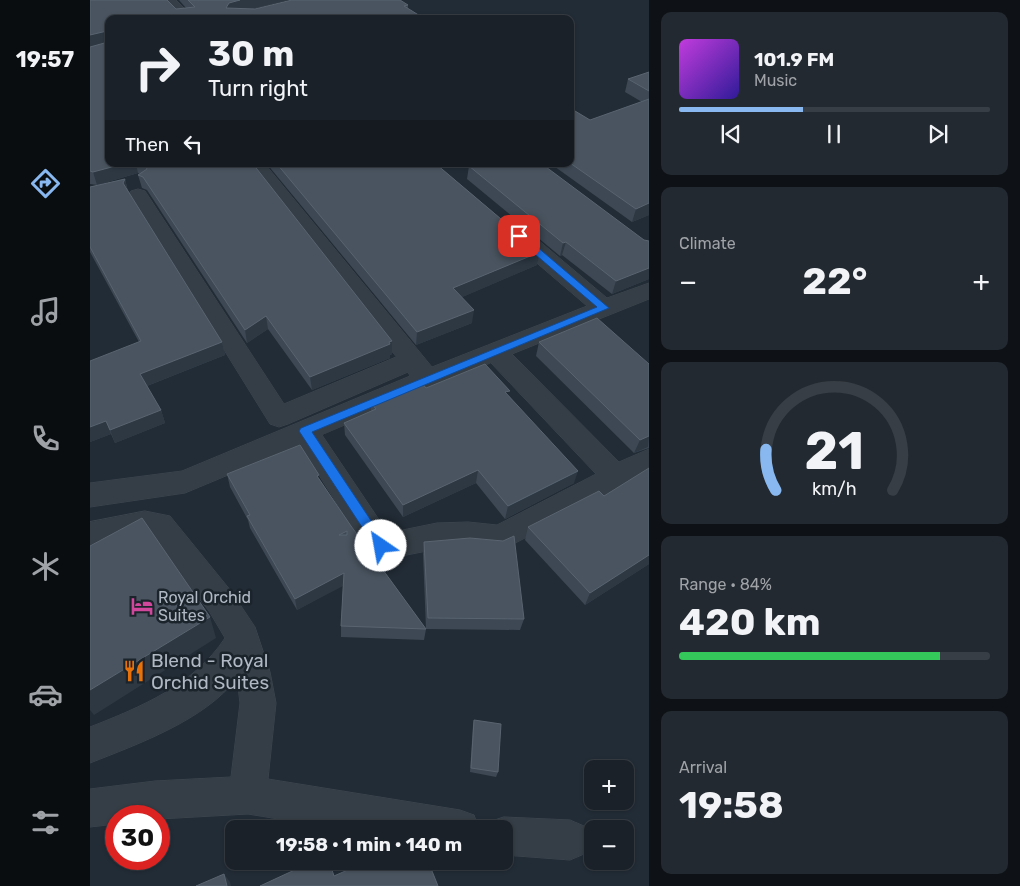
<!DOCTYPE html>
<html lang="en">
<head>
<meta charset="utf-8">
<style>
	body { margin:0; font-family:Rubik,sans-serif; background:#232930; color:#f1f3f6; height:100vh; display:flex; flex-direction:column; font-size:19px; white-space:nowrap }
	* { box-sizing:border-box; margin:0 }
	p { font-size:16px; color:#9fa3a8 }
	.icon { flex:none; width:28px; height:28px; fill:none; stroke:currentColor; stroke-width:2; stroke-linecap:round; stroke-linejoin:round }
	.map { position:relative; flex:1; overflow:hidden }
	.side { display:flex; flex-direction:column; gap:12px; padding:12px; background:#0e1216; width:371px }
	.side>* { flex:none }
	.top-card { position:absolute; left:15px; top:15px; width:469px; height:152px; border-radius:10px; box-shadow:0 1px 4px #0004,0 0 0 1px #383e45; background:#1a2128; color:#f1f3f6; overflow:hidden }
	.buttons { position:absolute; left:494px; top:760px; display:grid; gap:10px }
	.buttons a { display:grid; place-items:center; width:50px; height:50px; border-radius:10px; background:#1a2128; box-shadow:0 1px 4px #0004,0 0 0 1px #383e45; font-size:25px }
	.speed { position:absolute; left:15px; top:805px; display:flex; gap:10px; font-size:25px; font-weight:700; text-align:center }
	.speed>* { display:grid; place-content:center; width:65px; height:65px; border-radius:50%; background:#1a2128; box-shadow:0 1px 4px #0004,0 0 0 1px #383e45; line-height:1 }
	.speed .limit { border:8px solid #d22; background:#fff; color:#111 }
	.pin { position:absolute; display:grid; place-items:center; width:42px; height:42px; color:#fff; margin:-21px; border-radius:10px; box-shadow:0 2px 8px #0006 }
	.me { position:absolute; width:55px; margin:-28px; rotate:327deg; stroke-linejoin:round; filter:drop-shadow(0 0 4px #0008) }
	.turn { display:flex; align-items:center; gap:18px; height:105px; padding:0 20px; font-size:22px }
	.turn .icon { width:65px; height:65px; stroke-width:2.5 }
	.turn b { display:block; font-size:35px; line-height:42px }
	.then { display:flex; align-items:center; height:48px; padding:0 20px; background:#0003; gap:10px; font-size:19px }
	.big { font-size:38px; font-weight:700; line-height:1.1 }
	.side .tile { flex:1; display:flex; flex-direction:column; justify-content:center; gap:8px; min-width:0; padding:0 18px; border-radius:10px; background:#232930 }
	.side .dial { align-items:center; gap:0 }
	.dial svg { height:130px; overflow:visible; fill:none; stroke:#383e45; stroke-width:7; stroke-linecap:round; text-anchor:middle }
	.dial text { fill:#f1f3f6; stroke:none }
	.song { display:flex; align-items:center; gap:15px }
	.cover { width:60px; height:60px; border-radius:8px; background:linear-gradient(135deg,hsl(290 70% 55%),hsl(250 70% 35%)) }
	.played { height:5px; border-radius:2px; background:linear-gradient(90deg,#88b8ef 40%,#383e45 40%) }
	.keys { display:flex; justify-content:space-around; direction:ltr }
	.heat { display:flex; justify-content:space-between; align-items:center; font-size:28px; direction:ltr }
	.charge { height:8px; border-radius:4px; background:linear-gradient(90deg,#34c759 84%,#383e45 0) }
	.trip { position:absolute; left:135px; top:820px; width:288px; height:50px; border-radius:10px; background:#1a2128; box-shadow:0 1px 4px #0004,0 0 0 1px #383e45; font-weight:700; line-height:50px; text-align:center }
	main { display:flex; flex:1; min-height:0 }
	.menu { display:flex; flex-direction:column; width:90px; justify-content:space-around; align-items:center; background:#0a0d10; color:#9fa3a8 }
	.menu .icon { width:35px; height:35px }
	.menu .current { color:#88b8ef }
	.menu b { font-size:22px; color:#f1f3f6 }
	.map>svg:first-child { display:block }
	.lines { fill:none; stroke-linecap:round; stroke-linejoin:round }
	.minor-casing { stroke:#3e4750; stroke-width:1 }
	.minor { fill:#353e46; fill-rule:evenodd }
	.wall { fill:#3d4854 }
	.shaded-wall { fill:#2d3843 }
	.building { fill:#495460; stroke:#596470; fill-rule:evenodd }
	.route { fill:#1a73e8; stroke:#114b97 }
	.labels { text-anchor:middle; stroke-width:5; stroke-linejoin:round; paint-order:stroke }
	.poi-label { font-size:16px; fill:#afb8c3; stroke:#1b232b; text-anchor:start }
	.near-poi-label { font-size:19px; fill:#afb8c3; stroke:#1b232b; text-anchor:start }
</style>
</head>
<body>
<main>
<nav class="menu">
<b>19:57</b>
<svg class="icon current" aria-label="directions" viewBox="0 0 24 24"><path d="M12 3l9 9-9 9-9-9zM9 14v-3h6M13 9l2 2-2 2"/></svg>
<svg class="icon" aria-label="music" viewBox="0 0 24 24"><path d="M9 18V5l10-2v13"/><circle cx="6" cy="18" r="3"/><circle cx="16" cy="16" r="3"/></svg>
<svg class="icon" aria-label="phone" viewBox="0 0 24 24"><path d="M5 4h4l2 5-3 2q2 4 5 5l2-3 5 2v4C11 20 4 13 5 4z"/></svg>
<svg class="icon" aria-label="climate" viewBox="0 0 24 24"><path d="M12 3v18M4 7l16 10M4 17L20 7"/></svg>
<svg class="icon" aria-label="car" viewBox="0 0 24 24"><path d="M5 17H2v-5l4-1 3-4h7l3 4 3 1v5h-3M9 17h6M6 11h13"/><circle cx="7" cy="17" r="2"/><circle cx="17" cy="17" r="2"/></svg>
<svg class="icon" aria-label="filters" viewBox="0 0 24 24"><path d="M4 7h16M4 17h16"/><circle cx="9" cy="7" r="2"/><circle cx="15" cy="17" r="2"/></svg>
</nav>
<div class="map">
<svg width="559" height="886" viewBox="0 0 559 886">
	<rect width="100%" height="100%" fill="#222c36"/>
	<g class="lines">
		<g class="minor-casing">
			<path id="minor" d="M70,0H86L105,19H89Z
				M155,164H175L342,367L497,306L413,234L410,229L413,224L421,223L429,224L517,298L559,283V299L422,354L529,462L559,449V473L410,551L378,548L347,549L291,560L280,556L210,445L95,493L0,507V483L92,471L320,376L318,372L198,424L189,427L180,424L38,195L41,191L48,189L55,191L194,404L306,357ZM401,363L506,474L407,525L378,522L347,523L298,533L232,435Z
				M55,511L80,516L141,591L165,627L180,672L186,703L178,779L370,810L384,815L389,829H249L158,814L69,819V816H26V824L0,827V789L65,781L141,777L150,703L147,678C115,720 48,744 0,763V727C51,707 104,685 135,638L119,611L60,536L0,548V522Z
				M414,817L480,820L494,826L500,840L494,854L480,860L414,855V829H398L400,822Z"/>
		</g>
		<use href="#minor" class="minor"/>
	</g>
	<path class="wall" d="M0,0L86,9L96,8L89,0H198L162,9L318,5V8L19,164H163L302,354L300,355V358L222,390L178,329L157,343L57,190L52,188L48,175L50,174L48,173L7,185L0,184Z
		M559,72V215L542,222L461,164H480V108L500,120L552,102L535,92L538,79Z
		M177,164H346L450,252L447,265L372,297L382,323L326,345Z
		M379,166L554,240L559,241V279L522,294L472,255L470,256L377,179Z
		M35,179L38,191L132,342L135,355L57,386L71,410L75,423L25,443L21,434L0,442L49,342L0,252V187Z
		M449,342L559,364V448L544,453L446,356Z
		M336,388L419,396L484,483L415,519L386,483L313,517L255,435L254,423L281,411V403Z
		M559,468V564L495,605L435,540L438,527L514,496Z
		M137,474L229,479L261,526L336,629L334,640L251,637V626L253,585L207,610L160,528L158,520L140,487Z
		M334,542L434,619L430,630L336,629L333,554Z
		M384,720L408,772L406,777L380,772L383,725Z"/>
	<path class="shaded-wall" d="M150,0H198L141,14L136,8L139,3Z
		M17,31L19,43L0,47V35Z
		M33,164H46L48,173L7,185L3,172Z
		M35,179L38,192L33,183Z
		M559,203V215L542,222L546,209Z
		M476,242L472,255L470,256L473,243Z
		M450,252L447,265L361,302L363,288Z
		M559,268V279L522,294L526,281Z
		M384,310L382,323L326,345L327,332Z
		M176,316L178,329L157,343L155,330Z
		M302,341V354L300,355V358L222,390L220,377Z
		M132,342L135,355L54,387L50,374Z
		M71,410L75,423L25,443L20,430Z
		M16,421L21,434L0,442V427Z
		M559,436L558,447L544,453L550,440Z
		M388,470L386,483L313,517V505Z
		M488,471L484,483L415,519L418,506Z
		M559,555V564L495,605L500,593Z
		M254,573L255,585L207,610L205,599Z
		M120,617L126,638L4,715L0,710V690Z
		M134,874L140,882L141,886H137Z"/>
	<path class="building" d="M0,0H77L86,9L105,7L98,0H150L139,3L136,8L165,9L202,0H310L318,5L314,6L335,19H19V164H33L3,172L0,171V47L18,42L17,31L0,35Z
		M559,72V91L538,79Z
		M559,99V203L546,209L480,163V108L500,120Z
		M55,164H163L302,341L299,342L300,344L220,377L176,316L155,330L53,177L48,175L57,169Z
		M187,164H346L450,252L363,288L384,310L327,332Z
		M386,164H452L554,240L559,241V268L526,281L476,242L473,243L379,166Z
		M35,179L33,183L132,342L50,374L71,410L20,430L16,421L0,427V361L51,341L0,247V187Z
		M507,318L559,364V436L550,440L449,342Z
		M395,364L420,391L415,392L488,471L418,506L388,470L313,505L254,423L286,409L281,403L331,382L336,388Z
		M210,445L229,475L227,476L261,526L336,629L251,626L254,573L205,599L157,516L160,515L137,474ZM257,531V535H249Z
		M559,468V555L500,593L438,527L509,491L514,496Z
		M52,518L120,617L0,690V546Z
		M424,536L434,619L338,618L334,542L380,538L413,541Z
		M384,720L411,724L408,772L381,768Z
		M224,861H239L244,876L278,861H285L287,869L304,861H338L348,886H170Z
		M134,874L137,886H106Z"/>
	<path class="route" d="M426,234H432L519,308L222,432L296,543L297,546L296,550H287L209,431L211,428L507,307L426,238Z"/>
	<defs>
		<g id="hotel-bare" transform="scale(1.725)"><path d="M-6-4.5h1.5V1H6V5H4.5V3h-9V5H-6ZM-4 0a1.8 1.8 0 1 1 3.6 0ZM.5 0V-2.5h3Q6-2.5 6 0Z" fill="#d1479c" stroke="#1b232b" stroke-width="2.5" paint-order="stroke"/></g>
		<g id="restaurant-bare" transform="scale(1.725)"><path d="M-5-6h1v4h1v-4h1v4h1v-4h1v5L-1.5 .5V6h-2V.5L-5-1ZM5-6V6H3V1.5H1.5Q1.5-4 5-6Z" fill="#e8710a" stroke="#1b232b" stroke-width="2.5" paint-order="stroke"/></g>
	</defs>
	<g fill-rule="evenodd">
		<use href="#hotel-bare" x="52" y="606"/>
		<use href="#restaurant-bare" x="44" y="671"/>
	</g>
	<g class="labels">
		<g class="poi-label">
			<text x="68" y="603">Royal Orchid<tspan x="68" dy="18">Suites</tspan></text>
		</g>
		<g class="near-poi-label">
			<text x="61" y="667">Blend - Royal<tspan x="61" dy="22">Orchid Suites</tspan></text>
		</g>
	</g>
</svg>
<div class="buttons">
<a>+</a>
<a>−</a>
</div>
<div class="speed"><div class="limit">30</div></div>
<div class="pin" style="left:429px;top:236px;background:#d93025"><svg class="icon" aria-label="arrive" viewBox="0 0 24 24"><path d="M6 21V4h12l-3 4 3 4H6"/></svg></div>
<svg class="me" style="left:291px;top:546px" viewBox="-20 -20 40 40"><circle r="19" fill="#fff"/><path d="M0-13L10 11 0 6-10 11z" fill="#1a73e8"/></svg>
<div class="trip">19:58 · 1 min · 140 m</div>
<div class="top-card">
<div class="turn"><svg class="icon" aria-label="right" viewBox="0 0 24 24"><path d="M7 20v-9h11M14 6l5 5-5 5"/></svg><div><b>30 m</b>Turn right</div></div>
<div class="then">Then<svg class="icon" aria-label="left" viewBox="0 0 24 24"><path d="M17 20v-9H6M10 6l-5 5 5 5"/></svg></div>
</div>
</div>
<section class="side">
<div class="tile">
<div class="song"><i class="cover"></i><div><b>101.9 FM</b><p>Music</p></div></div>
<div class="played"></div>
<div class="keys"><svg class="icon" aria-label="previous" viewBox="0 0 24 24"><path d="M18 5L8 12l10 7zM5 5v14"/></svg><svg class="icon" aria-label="pause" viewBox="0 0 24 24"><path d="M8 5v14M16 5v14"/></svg><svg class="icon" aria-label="next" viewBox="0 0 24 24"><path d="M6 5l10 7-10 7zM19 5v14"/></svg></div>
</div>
<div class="tile"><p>Climate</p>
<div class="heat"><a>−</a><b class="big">22°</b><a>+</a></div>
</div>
<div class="tile dial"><svg viewBox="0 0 100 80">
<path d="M14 69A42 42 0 1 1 86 69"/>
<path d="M14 69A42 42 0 0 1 8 44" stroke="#88b8ef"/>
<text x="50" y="56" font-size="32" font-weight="700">21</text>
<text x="50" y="72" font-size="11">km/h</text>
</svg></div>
<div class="tile"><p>Range · 84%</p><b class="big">420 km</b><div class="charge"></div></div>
<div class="tile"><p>Arrival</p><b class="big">19:58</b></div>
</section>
</main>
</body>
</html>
